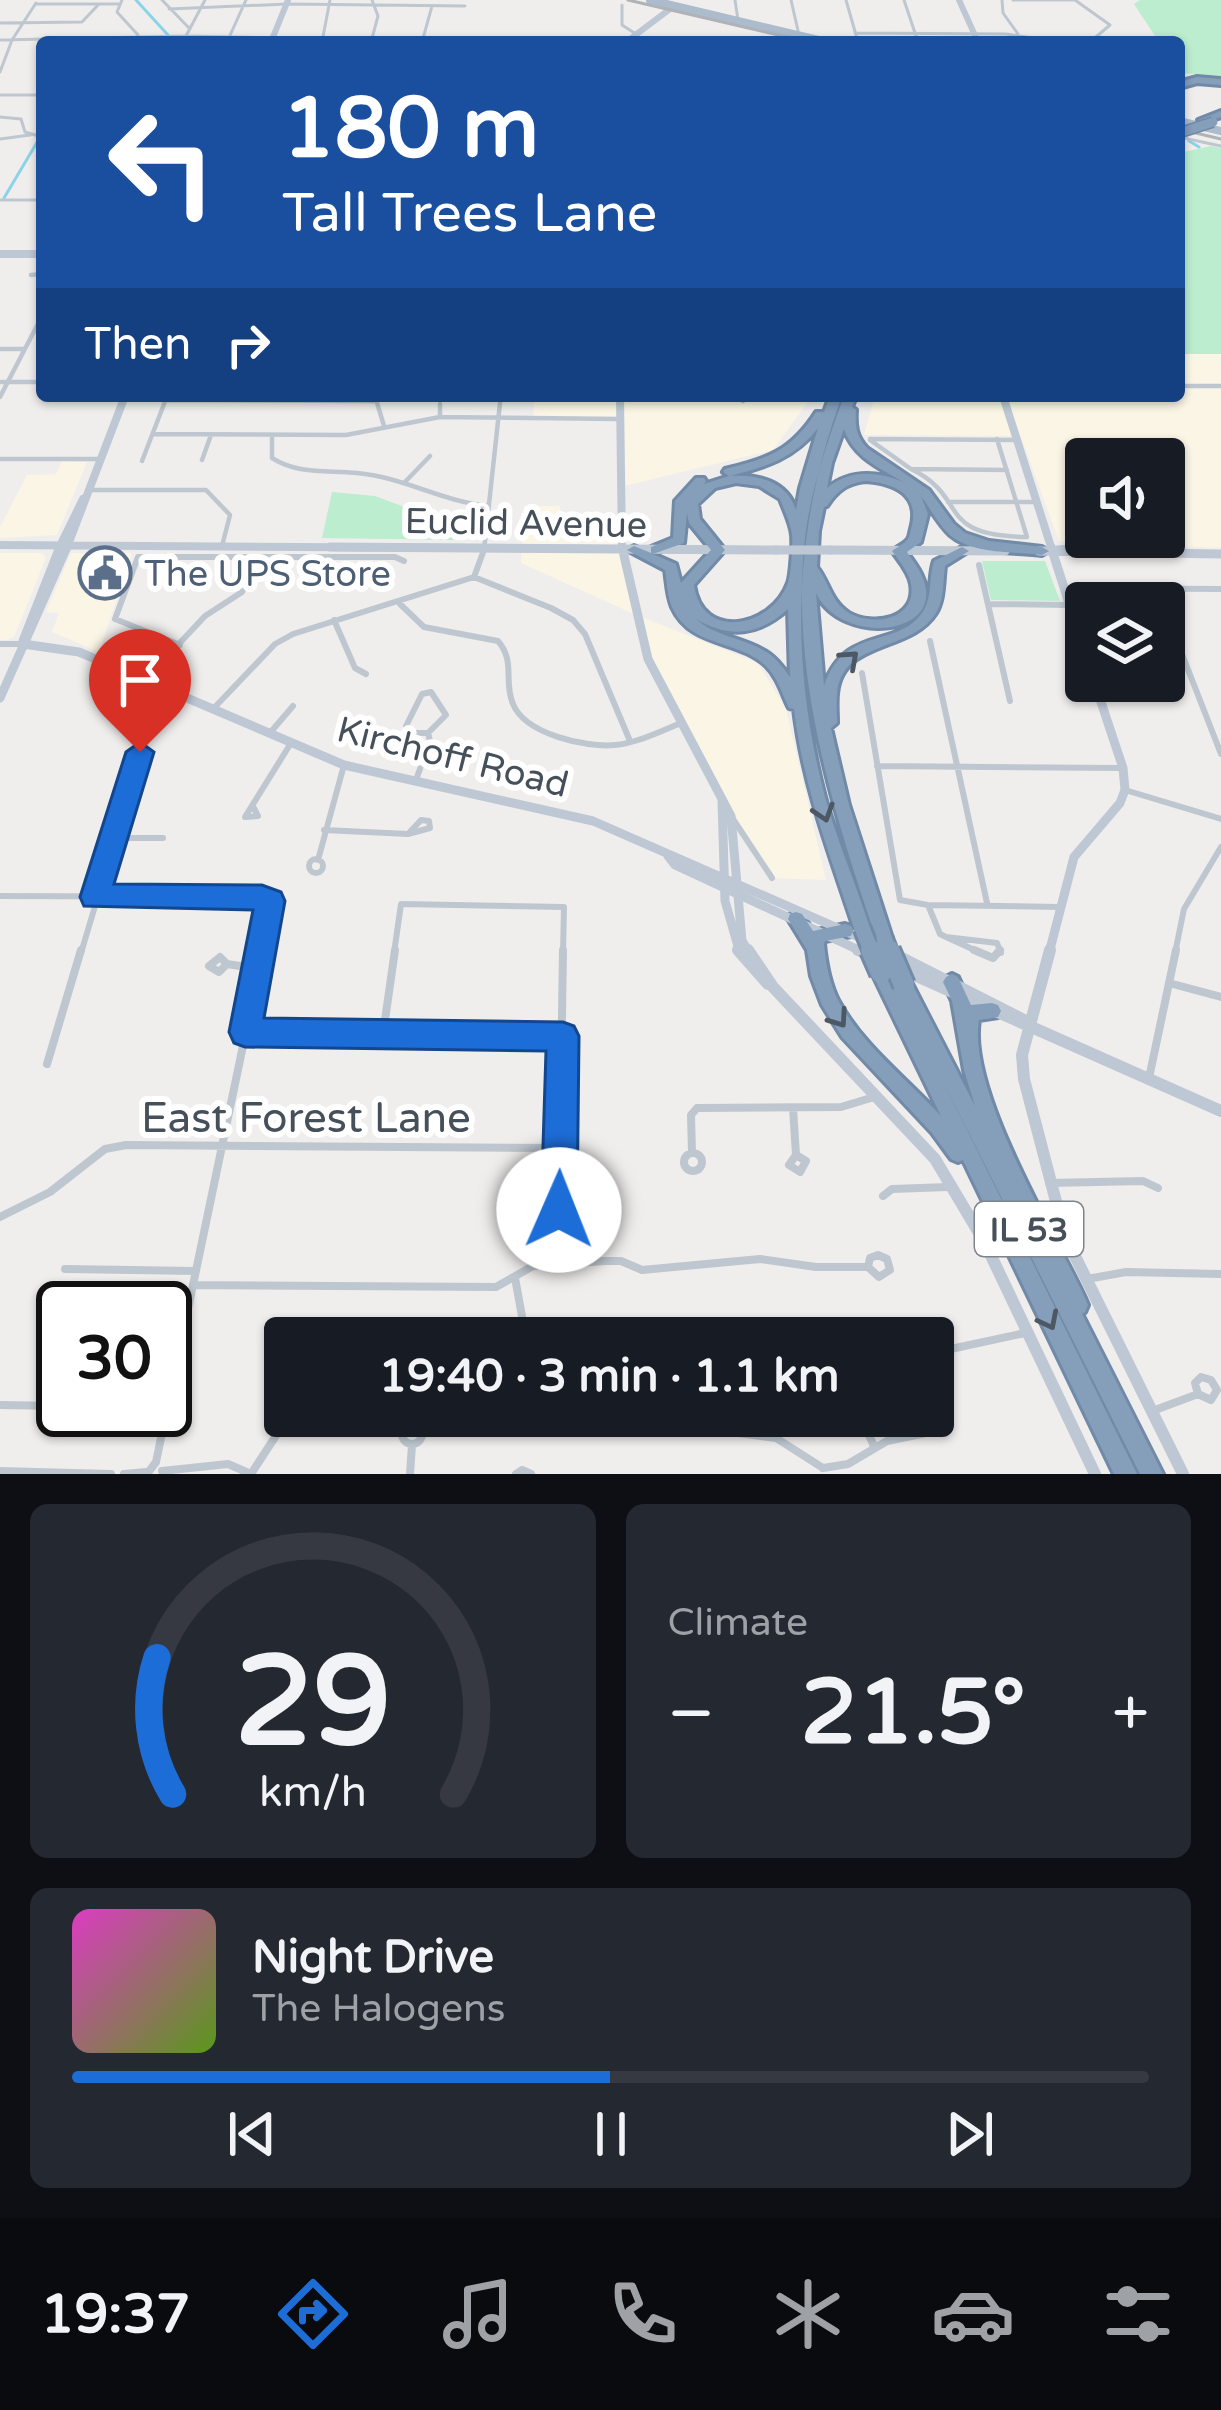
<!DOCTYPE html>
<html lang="en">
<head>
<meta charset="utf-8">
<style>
	body { margin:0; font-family:"Varela Round",sans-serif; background:#242831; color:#f1f3f6; height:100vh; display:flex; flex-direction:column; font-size:45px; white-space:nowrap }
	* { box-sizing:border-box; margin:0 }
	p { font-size:39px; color:#9ea1a6 }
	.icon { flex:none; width:66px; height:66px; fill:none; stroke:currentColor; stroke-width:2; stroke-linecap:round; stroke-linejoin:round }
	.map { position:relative; height:1474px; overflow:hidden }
	.details { display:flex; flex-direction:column; gap:30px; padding:30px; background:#0d0f14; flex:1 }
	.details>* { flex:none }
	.guide { position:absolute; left:36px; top:36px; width:1149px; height:366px; border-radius:12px; box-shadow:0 3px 9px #0004; background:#1a4fa0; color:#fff; overflow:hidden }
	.tools { position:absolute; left:1065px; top:438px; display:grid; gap:24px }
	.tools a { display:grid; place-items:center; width:120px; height:120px; border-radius:12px; background:#171b24; box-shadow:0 3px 9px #0004; font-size:60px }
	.speed { position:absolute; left:36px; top:1281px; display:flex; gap:24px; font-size:60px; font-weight:700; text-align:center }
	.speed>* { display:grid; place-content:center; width:156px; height:156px; border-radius:50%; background:#171b24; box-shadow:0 3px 9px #0004; line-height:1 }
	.speed .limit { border:6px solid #111; border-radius:18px; background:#fff; color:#111 }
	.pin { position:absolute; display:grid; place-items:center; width:102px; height:102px; color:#fff; margin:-123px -51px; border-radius:50% 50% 50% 0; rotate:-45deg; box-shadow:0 0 12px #0007 }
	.pin .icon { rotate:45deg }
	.me { position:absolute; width:132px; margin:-66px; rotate:1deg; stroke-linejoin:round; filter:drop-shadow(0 0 9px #0008) }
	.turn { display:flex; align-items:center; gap:42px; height:252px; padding:0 48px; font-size:54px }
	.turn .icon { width:156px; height:156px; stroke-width:2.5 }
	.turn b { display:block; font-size:84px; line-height:102px }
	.then { display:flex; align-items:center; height:114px; padding:0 48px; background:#0003; gap:24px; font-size:45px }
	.big { font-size:90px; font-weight:700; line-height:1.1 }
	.details .tile { flex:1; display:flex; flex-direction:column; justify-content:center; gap:18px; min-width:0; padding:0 42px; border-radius:18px; background:#242831 }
	.details .dial { align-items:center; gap:0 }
	.dial svg { height:312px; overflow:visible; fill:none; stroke:#363941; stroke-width:7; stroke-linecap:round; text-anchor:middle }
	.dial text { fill:#f1f3f6; stroke:none }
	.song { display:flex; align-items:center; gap:36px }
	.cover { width:144px; height:144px; border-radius:18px; background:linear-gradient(135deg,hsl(310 70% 55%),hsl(90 70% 35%)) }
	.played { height:12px; border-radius:6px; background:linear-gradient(90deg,#1d6dd9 50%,#363941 50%) }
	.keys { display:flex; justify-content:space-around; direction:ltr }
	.heat { display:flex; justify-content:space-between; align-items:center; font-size:66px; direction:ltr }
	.details .tiles { flex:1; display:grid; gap:30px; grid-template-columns:1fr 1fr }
	.tile:last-child { grid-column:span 2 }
	.trip { position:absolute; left:264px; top:1317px; width:690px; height:120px; border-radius:12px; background:#171b24; box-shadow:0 3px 9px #0004; font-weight:700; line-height:120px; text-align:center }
	.menu { display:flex; height:192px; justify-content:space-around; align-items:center; background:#090b0e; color:#9ea1a6 }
	.menu .icon { width:84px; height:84px }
	.menu .selected { color:#1d6dd9 }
	.menu b { font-size:54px; color:#f1f3f6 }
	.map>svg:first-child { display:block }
	.commercial { fill:#fbf5e6; fill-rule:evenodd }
	.green { fill:#bcedcf }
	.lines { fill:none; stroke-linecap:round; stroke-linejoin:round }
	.stream { stroke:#8ad4e9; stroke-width:3 }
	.highway-casing { stroke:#718aa7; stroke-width:6 }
	.street-far3 { stroke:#bec7cf; stroke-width:3 }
	.street-far2 { stroke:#bec7cf; stroke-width:4.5 }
	.street-far1 { stroke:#bec7cf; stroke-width:6 }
	.street { stroke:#bec7cf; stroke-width:8 }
	.secondary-far3 { stroke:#bec8d4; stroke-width:6 }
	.secondary-far2 { stroke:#bec8d4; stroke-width:8 }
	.secondary-far1 { stroke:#bec8d4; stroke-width:9 }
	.secondary { stroke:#bec8d4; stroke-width:12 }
	.primary { stroke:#adbccc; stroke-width:8 }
	.highway { fill:#859fbb; fill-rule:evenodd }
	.rail { stroke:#afb2b7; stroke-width:3 }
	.highway-bridge-far2-casing { stroke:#718aa7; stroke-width:12; stroke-linecap:butt }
	.highway-bridge-far1-casing { stroke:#718aa7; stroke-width:21; stroke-linecap:butt }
	.highway-bridge-casing { stroke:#718aa7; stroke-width:26; stroke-linecap:butt }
	.secondary-bridge-far1 { stroke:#bec8d4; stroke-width:8 }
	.secondary-bridge { stroke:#bec8d4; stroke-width:9 }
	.highway-bridge-far2 { stroke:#859fbb; stroke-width:9 }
	.highway-bridge-far1 { stroke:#859fbb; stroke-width:15 }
	.highway-bridge { stroke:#859fbb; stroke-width:20 }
	.oneway { stroke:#4c5864 }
	.route { fill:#1d6dd9; stroke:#13478d; stroke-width:3 }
	.labels { text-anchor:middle; stroke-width:12; stroke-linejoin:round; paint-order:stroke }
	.shield { fill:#fff; stroke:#7e848c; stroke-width:3 }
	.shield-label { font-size:33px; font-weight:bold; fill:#46505a }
	.street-label { font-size:36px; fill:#46505a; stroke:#fff }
	.service-label { font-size:36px; fill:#4e5e75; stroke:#fff; text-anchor:start }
	.near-street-label { font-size:42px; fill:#46505a; stroke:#fff }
</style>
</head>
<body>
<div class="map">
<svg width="1221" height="1474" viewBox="0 0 1221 1474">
	<rect width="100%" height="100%" fill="#f0eded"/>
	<path class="commercial" d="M1179,354H1221V548L1059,541L1006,396H1179ZM1086,459H1164V537H1086Z
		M535,396H812L773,450L620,487L619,419L533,418Z
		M875,396H1003L1016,436L864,435Z
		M62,461L87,462L57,535L0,538V527L27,475L56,474Z
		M524,506H560V521L620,522L634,614L758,663L786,709L826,880L772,878L679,724L634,614L521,563Z
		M0,553H42L46,558L14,637L7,640H0Z
		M71,553H132L99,652L52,632L59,613L46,612Z"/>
	<path class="green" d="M1140,0H1221V76L1179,73V42H1159L1134,4Z
		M1211,146L1221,148V354H1179V153Z
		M332,492L375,496L455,526L453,540L322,538Z
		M982,561H1045L1060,601L991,600Z"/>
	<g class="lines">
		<path class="stream" d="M136,0L168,35
			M1179,100V106
			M1189,141L1199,147
			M4,198L39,139"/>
		<g class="highway-casing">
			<path id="highway" d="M1197,77L1221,79V85L1197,83L1179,88V82Z
				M1221,111V117L1202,123L1198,120Z
				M830,396H842C793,528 789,660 825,797C837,841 856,884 870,928L868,933L862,935L856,933L854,928C830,855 803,786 794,709L789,708C782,694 778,678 766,666C738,639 690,648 672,607C667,595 667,582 665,570L627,550L634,546L651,553V547L673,538L675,501L696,478H704L706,481L704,484L729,476L723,472L725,469C767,459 791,451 816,412H824ZM818,428L800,488L796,510C787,481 757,474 730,476C766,467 795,458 818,428ZM736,483L759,486L780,499C784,510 791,524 792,535C793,544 791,575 788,583C772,627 702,642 694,585L725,550L700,519L698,504L715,488ZM687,513L689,523L711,550L681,583L676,564L653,554L684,543ZM788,609L790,677C782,666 774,655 761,649C739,637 715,636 696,619C730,639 759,635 788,609Z
				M844,396H856L852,407L856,410C855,426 856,436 867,448L929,490L954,524L965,533L989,541L1042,547L1049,551L1042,555C1013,551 973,555 950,535C938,524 930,508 921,496L928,514L921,542L907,552C912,560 919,568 922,576C949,636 841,647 816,593L824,686C846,622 902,651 925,608C932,594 929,575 934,561L962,547L969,551L945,566C943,582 944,600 936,613C911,653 842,639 837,694C836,703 837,714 837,723L831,728L833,737L849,805L892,938L890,943L884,945L878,943L876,938C832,808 788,668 806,530C813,483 828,440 844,396ZM844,429C854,458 880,468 905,483C878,471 851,469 827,488L832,463ZM865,481C895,483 921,495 911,529C910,532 910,536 908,539C904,544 897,547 892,551C899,561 909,572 911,584C917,619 874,627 849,613C831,602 829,582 817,567L819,531L824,507L827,506C837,491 847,483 865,481Z
				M796,912L802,914L813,931L845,924L851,926L853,931L851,936L825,941L824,944C826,964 829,982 838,1000C862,1045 907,1079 941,1116L872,973L875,968L881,965L887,968L895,985L898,980L904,977L910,980L975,1106L964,1070L952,1001L943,982L946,977L952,974L958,977L971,1005L992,1003L998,1005L1001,1011L998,1017L979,1020C967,1090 1054,1231 1085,1298L1088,1305L1085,1312L1082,1314L1163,1474H1140L940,1075L1137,1474H1114L963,1160L958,1162L951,1159L932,1133L842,1037L822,1005L811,976L807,950L788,919L790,914Z"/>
		</g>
		<path class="street-far3" d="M122,0L117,12L138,35
			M162,0L190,29
			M735,0L738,20
			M791,0L799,35
			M846,0L858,42
			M904,0L918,42
			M1002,0L1003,13L1018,34
			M1013,0H1075L1110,25L1090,42
			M35,4H119
			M622,5V25L636,34
			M169,9L287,4L465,6
			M0,23L82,22L99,4
			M855,33L1006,34L1059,42
			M186,36L205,0
			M0,40L186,36L462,42
			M227,42L246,0
			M322,42L330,0
			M371,42L378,16L372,0
			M422,42L432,6
			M0,72L12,40L36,3
			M0,95H42
			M0,117L21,119L25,132L42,137
			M1179,137L1221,146
			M0,139L30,135
			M0,200H42"/>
		<path class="street-far2" d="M31,275L42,274
			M0,349H25
			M0,382H42
			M1179,386H1221
			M375,396L384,426
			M742,396L743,401
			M0,397L42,316
			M166,400L374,401
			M440,404V417
			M153,434L346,435L440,417L620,419
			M272,435V458C299,475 327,470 357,473C403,477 443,502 489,506
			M870,439L1016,440
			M870,440L911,469L1007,470
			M0,459H99
			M202,460L211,435
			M142,461L166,399
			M911,469C971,498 933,536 1027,537L997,439
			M404,483L430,456
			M90,490H206L230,515L222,546
			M948,502H1037
			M484,550L500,403"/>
		<path class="street-far1" d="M979,565L1010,701
			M474,577L551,608L573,620L585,634L630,741
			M1064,588L1221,589
			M1157,589L1162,603
			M400,604L424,627L498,641C516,662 503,681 513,704C525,734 586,748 615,745C637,743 658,732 679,724
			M989,604L1069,605
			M1164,608L1221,754
			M334,620L355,668L366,674
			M930,641L987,903
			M0,644H23
			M180,645L115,619L138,557H395L404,561
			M862,673L900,900L928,905L1060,907
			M146,679L205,616L242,592L255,557
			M431,692L446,715L428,733H413L406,726L422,694Z
			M214,708L275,644L293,634L474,577L485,547
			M269,734L293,706
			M877,766L1123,768
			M416,780L430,741L428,733
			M1125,790L1221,819
			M254,808L258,816L245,817L291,743
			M731,816L772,878
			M421,820L429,821L430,828L408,834Z
			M324,830L408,834
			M114,838H163
			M309 866a7 7 0 1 1 14 0a7 7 0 1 1-14 0Z
			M318,860L344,765
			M0,896L262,897L272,904L262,953
			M928,905L940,934L946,937
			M946,937L997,943L1001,953
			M946,937L981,953
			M81,953L160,689
			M394,953L401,904L564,907L563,953
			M1175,953L1184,909L1221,847"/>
		<path class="street" d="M974,950L993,958L1000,950
			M220,957L227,964L219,972L209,966Z
			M227,964L260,969
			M1169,983L1221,997
			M245,1032L563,1036
			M383,1034L395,950
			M47,1064L81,950
			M1149,1078L1176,950
			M793,1108L796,1155
			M692,1153L691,1115L697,1108L841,1107L874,1097
			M684 1162a9 9 0 1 1 18 0a9 9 0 1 1-18 0Z
			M796,1155L806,1161L800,1172L789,1165Z
			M1049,1183L1143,1181L1158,1188
			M883,1196L892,1189L948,1187
			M559,1210L563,950
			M0,1217L50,1192L105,1149L126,1145L560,1148
			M878,1255L887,1259L890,1270L879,1277L868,1267L870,1258Z
			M65,1269L196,1271
			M515,1278L526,1338
			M1087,1279L1126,1272L1221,1274
			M194,1285L496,1287L533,1266L605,1261H621L642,1270L760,1259L816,1267H868
			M933,1361L946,1350L1025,1333
			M1201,1377L1211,1380L1217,1390L1211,1400L1198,1394L1195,1383Z
			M0,1405L63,1406
			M285,1410L273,1416L274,1432H287L293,1416
			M1155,1410L1198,1394
			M704,1416L715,1430L776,1438L823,1468
			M860,1416L874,1446
			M402 1434a10 10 0 1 1 20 0a10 10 0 1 1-20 0Z
			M156,1462L263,950
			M823,1468L848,1464L887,1441L926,1433L936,1417L933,1401
			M0,1471L111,1474
			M162,1471L228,1464L251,1474L277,1434
			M124,1474L146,1472
			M147,1474L156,1462
			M410,1474L412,1445
			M516,1474L522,1470L531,1474"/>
		<path class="secondary-far3" d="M959,0L978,42
			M271,42L288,0
			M626,42L674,6"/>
		<path class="secondary-far2" d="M0,254H42
			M620,396L622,550
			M1003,396L1052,550
			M0,545L776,550
			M58,550L83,499
			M66,550L125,396
			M830,550H852
			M1057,550L1094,548"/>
		<path class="secondary-far1" d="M330,547L776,550
			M622,547L648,659L731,816L742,941L750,953
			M1051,547L1086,656
			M830,550L1005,551
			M1057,550L1094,548
			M1039,551L1221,554
			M23,641L60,547
			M23,644L79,652L344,765L593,821L865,940
			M0,698L67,547
			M722,801L725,901L740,953
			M668,856L675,865L865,953
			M1049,953L1074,857L1120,803L1125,790L1123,768L1094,681"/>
		<path class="secondary" d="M738,950L768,984
			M748,950L773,987L935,1159L985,1243L1095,1474
			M858,950L872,956
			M1050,950L1022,1055L1024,1079L1065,1236L1183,1474
			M896,955L1030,1023
			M903,970L1221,1111"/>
		<path class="primary" d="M650,0L827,42
			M1179,121L1221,131"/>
		<use href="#highway" class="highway"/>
		<path class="rail" d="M628,0L808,42
			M1179,129L1221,139"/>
		<g class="highway-bridge-far2-casing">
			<path id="highway-bridge-far2" d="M1179,133L1213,122"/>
		</g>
		<g class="highway-bridge-far1-casing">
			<path id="highway-bridge-far1" d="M862,928L872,953
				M884,938L890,953"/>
		</g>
		<g class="highway-bridge-casing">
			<path id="highway-bridge" d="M871,950L881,973
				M889,950L904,985"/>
		</g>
		<path class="secondary-bridge-far1" d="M776,550H830"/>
		<path class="secondary-bridge" d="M776,550H830"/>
		<use href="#highway-bridge-far2" class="highway-bridge-far2"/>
		<use href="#highway-bridge-far1" class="highway-bridge-far1"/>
		<use href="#highway-bridge" class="highway-bridge"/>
	</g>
	<defs><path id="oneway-chevron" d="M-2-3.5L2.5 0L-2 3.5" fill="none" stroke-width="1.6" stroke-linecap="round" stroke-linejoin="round" transform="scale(3)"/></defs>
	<g class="oneway">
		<use href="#oneway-chevron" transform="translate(850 659) rotate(-42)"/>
		<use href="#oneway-chevron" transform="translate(824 813) rotate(72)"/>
		<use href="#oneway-chevron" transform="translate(839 1019) rotate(55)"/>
		<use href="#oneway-chevron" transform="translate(1049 1321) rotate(63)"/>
	</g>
	<path class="route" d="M140,742L154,752L114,884L262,885L281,892L285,901L264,1018L563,1022L574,1026L579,1036L577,1210L572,1222L559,1228L546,1222L541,1210L546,1051L245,1047L234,1043L229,1032L253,910L84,906L80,897L126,752Z"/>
	<defs>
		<g id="civic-ring" transform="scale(2.7)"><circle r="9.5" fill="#fff" stroke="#5c6f8a" stroke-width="1.5"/><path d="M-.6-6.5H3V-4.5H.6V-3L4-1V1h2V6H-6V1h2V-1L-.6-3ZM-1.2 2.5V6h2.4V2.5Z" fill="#5c6f8a"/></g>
	</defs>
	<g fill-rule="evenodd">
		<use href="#civic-ring" x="105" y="573"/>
	</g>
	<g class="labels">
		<rect class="shield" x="975" y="1202" width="108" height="54" rx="9"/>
		<g class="shield-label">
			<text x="1029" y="1241">IL 53</text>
		</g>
		<g class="street-label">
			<text transform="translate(526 522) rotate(1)" y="13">Euclid Avenue</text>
			<text transform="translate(453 756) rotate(14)" y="13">Kirchoff Road</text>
		</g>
		<g class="service-label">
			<text x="144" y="586">The UPS Store</text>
		</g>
		<g class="near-street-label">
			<text x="306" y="1132">East Forest Lane</text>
		</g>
	</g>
</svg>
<div class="tools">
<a><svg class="icon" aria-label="sound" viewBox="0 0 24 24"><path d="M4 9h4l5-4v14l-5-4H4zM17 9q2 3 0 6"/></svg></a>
<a><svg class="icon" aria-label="layers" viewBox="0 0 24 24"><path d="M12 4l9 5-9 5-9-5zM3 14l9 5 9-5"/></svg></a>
</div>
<div class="speed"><div class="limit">30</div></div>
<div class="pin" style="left:140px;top:752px;background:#d93025"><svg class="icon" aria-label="arrive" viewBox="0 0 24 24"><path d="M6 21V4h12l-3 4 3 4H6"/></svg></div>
<svg class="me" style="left:559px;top:1210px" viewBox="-20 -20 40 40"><circle r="19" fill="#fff"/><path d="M0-13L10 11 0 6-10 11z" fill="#1d6dd9"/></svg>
<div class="trip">19:40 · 3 min · 1.1 km</div>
<div class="guide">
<div class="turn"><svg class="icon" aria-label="left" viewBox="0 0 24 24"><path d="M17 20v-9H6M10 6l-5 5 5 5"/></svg><div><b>180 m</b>Tall Trees Lane</div></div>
<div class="then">Then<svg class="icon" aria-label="right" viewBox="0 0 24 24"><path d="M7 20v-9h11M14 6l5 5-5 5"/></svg></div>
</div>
</div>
<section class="details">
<div class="tiles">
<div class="tile dial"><svg viewBox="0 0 100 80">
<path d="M14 69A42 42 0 1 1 86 69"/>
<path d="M14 69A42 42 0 0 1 10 34" stroke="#1d6dd9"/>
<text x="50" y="56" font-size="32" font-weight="700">29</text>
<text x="50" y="72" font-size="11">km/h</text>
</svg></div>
<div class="tile"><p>Climate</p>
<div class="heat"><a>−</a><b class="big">21.5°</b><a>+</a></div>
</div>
<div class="tile">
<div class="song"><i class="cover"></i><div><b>Night Drive</b><p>The Halogens</p></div></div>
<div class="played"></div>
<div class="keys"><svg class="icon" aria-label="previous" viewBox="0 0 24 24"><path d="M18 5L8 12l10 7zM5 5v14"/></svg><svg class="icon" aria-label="pause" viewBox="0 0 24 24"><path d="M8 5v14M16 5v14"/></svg><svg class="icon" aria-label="next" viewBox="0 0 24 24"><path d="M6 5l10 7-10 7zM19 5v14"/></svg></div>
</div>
</div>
</section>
<nav class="menu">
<b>19:37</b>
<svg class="icon selected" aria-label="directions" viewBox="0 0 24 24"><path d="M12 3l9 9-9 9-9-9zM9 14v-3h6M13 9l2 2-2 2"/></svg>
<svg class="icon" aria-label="music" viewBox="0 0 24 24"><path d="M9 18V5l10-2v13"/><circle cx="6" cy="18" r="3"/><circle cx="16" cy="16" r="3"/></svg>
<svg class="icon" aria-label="phone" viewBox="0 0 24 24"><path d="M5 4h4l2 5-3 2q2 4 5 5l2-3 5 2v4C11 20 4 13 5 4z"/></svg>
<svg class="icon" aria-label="climate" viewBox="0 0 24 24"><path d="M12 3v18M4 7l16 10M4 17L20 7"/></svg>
<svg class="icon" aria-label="car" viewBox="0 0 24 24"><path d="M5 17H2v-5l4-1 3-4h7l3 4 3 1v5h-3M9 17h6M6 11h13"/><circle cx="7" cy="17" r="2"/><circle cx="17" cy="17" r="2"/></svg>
<svg class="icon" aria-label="filters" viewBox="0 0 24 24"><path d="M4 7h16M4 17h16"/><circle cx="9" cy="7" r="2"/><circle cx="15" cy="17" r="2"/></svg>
</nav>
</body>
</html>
